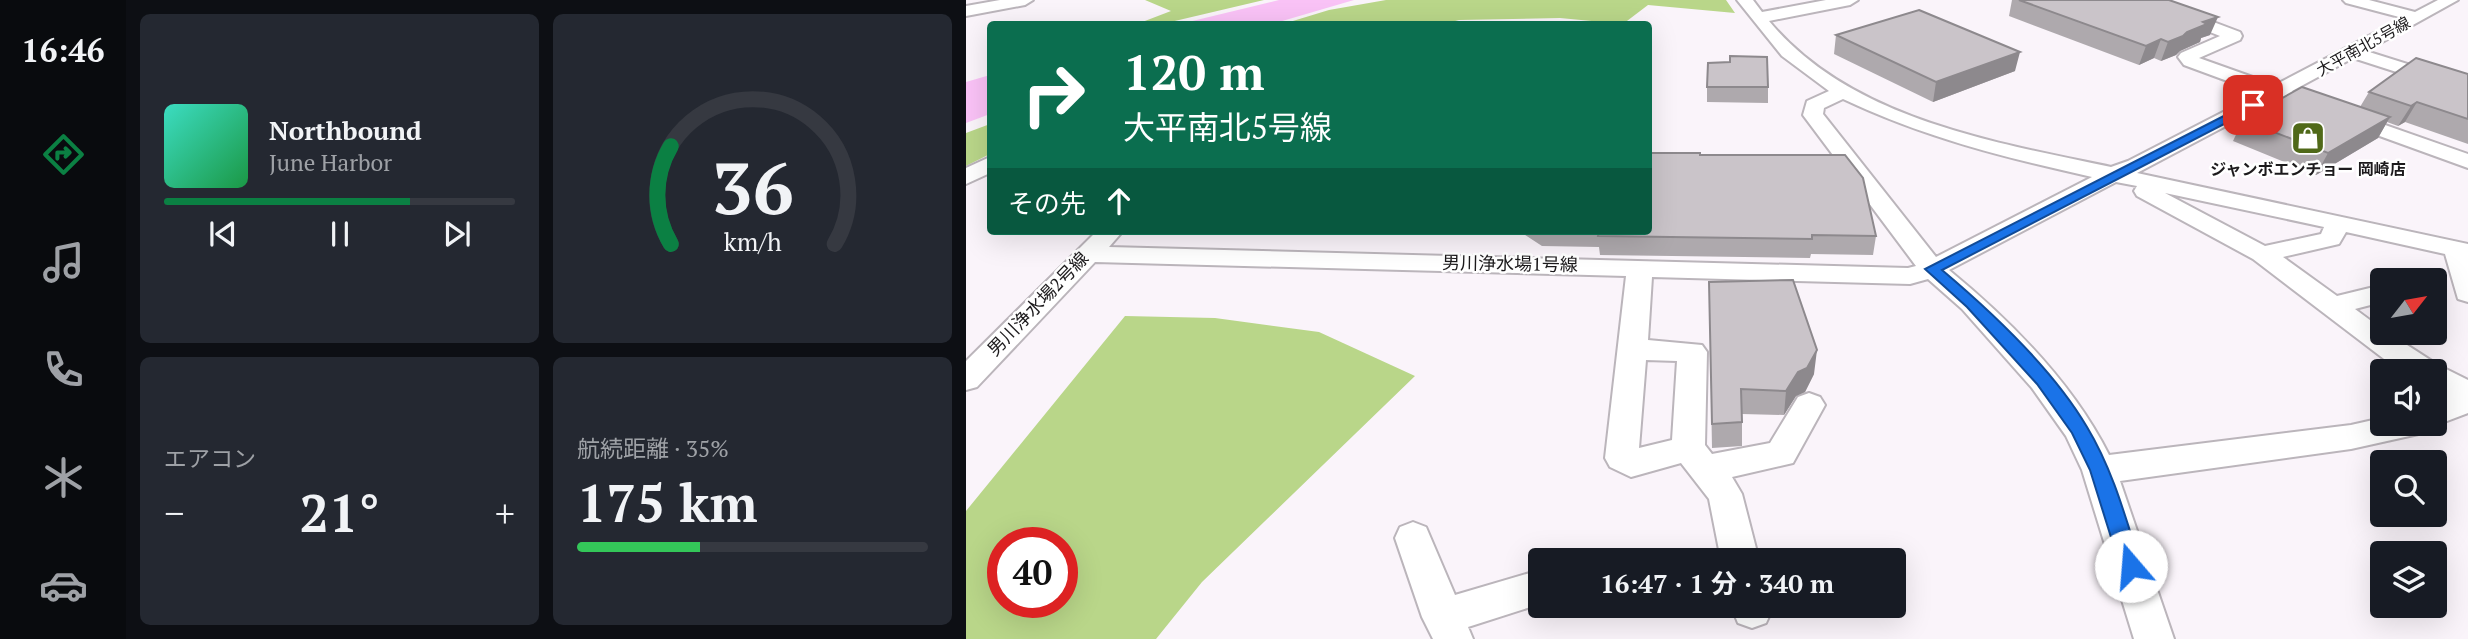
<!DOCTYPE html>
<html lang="ja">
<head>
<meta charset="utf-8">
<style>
	body { margin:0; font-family:"PT Serif","Noto Sans JP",serif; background:#242831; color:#f1f3f6; height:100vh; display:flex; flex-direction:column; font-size:26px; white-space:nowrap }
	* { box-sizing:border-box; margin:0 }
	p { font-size:23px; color:#9ea1a6 }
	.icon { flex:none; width:38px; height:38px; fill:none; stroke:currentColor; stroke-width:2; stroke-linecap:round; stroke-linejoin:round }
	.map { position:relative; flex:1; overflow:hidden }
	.sheet { display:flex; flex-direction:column; gap:14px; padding:14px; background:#0d0f14; width:840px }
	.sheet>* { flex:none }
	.hud { position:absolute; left:21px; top:21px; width:665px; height:214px; border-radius:7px; box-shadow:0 7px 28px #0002; background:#0b6e4f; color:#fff; overflow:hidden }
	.needle { width:46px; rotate:59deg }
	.controls { position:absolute; left:1404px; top:268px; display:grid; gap:14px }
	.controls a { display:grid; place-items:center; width:77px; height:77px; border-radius:7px; background:#171b24; box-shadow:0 7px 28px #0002; font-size:35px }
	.speed { position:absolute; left:21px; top:527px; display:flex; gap:14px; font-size:35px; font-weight:700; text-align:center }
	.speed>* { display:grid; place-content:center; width:91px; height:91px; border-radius:50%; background:#171b24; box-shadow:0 7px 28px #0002; line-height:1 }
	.speed .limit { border:10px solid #d22; background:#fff; color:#111 }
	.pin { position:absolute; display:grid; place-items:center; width:60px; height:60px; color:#fff; margin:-30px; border-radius:14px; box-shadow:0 4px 10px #0006 }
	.me { position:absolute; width:77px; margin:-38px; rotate:342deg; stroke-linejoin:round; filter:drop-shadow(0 0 5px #0008) }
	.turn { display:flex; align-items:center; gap:24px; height:147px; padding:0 21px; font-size:32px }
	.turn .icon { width:91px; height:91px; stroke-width:2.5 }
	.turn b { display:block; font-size:49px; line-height:60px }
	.then { display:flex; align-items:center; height:66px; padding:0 21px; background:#0003; gap:14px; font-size:26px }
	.big { font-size:52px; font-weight:700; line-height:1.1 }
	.sheet .widget { flex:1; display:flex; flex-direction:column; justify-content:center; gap:10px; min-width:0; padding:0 24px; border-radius:10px; background:#242831 }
	.sheet .dial { align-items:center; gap:0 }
	.dial svg { height:182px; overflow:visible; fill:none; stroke:#363941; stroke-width:7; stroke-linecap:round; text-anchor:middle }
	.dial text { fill:#f1f3f6; stroke:none }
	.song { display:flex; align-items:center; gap:21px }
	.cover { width:84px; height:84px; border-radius:10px; background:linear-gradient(135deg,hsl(170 70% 55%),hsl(140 70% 35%)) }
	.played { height:7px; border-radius:4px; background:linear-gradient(90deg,#0b8043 70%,#363941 70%) }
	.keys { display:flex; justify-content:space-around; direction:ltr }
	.heat { display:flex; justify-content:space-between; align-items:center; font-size:38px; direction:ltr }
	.charge { height:10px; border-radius:5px; background:linear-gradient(90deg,#34c759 35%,#363941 0) }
	.sheet .tiles { flex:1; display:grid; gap:14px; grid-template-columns:repeat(2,1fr) }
	.trip { position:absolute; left:562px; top:548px; width:378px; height:70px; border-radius:7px; background:#171b24; box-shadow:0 7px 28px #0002; font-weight:700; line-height:70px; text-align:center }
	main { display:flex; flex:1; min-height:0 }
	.tab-bar { display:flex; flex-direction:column; width:126px; justify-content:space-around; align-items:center; background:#090b0e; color:#9ea1a6 }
	.tab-bar .icon { width:49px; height:49px }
	.tab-bar .on { color:#0b8043 }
	.tab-bar b { font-size:32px; color:#f1f3f6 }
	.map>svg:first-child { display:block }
	.green { fill:#b9d689; fill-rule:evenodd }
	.water { fill:#f9c2f6 }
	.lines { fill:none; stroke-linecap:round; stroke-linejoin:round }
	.minor-casing { stroke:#bbb5bb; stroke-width:4 }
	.minor { fill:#fff; fill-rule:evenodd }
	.wall { fill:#aea9ad }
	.shaded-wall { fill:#8d898d }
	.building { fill:#cac4c9; stroke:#8d898d; stroke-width:2 }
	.route { fill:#1a73e8; stroke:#114b97; stroke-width:2 }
	.labels { text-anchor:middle; stroke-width:5; stroke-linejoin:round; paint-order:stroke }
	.far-street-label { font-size:16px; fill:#1c1a1c; stroke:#fff }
	.far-poi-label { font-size:16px; font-weight:bold; fill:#1c1a1c; stroke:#fff }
	.street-label { font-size:18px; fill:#1c1a1c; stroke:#fff }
</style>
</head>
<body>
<main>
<nav class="tab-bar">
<b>16:46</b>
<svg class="icon on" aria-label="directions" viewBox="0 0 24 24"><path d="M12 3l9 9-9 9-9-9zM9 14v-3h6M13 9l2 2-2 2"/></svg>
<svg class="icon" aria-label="music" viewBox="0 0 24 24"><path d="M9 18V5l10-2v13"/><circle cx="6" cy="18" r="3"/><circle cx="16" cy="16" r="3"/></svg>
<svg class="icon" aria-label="phone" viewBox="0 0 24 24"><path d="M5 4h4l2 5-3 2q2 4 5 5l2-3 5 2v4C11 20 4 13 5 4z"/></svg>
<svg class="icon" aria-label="climate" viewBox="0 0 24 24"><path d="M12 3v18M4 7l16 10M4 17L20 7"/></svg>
<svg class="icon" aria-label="car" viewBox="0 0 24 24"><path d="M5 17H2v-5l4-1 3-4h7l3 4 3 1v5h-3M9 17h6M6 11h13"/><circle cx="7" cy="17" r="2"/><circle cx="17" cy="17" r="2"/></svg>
</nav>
<section class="sheet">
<div class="tiles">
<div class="widget">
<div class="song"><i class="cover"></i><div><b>Northbound</b><p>June Harbor</p></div></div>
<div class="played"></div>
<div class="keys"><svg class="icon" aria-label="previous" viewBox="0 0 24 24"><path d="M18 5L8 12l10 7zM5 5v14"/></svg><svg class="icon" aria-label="pause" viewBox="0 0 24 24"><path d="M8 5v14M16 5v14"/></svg><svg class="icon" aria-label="next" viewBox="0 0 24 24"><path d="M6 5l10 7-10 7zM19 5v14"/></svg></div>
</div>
<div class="widget dial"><svg viewBox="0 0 100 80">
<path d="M14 69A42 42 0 1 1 86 69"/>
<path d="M14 69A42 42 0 0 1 14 26" stroke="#0b8043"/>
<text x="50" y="56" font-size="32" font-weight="700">36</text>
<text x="50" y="72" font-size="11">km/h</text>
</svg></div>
<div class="widget"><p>エアコン</p>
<div class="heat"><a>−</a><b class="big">21°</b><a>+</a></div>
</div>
<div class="widget"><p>航続距離 · 35%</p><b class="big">175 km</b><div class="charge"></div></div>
</div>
</section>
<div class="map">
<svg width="1502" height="639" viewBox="0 0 1502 639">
	<rect width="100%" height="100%" fill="#faf4fa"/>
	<path class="green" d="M179,0H298L196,24H171L205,11Z
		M420,0H760L769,13L682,5L657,24L594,18L493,20L478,24H317L363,10Z
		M24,124V154L0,166V133Z
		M159,316L249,318L353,332L449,376L236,582L190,639H0V511ZM96,542V602H37V542Z"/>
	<path class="water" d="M313,0H388L306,24H214Z
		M24,75V114L0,123V82Z"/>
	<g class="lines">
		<g class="minor-casing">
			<path id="minor" d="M34,0H67L59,5L0,16V6Z
				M771,0H787L796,12L860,0H892L884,5L803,21C884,119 1027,142 1145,167L1162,161L1294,93L1218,65L1212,57L1215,53L1254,36L1170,3L1167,0H1189L1274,32L1276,36L1274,40L1233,58L1309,85L1437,18L1380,3L1377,0H1403L1449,12L1472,0H1492L1400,51L1502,83V95L1387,58L1326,91L1331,96L1328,100L1321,102L1311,99L1171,173L1502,244V302L1492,299L1479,254L1380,232L1373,244L1317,257L1371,296L1416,285V302L1389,309L1416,329V332H1421L1472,365L1502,380V413L1468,426L1462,424L1457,433L1385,449L1154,481L1208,639H1168L1116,470L1100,436L1066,388L996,309L962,279L944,284L686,277L682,340L736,345L741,352L739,445L746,454L804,443L832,397L843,393L854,397L859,405L827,463L766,477L776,494L793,560H755L743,499L715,463L665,477L644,467L639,458L660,276L129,262L11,387L0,390V361L131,231H157L143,247L942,268L950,266L837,115L841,101L863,91L816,56ZM877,99C957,137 1040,158 1126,177L970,257L857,114L858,108ZM1150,182L1171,186L1168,191L1171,196L1287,259L1422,362L1437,371H1468V389L1481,396L1468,401V424H1416V418L1385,425L1143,455C1107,383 1045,321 983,270ZM1199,193L1358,227L1355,234L1299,246ZM680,360L711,361L706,440L673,448Z
				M1382,112L1502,154V168L1375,122L1372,118L1375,114Z
				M24,157V173L0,184V168Z
				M447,522L460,527L489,595L574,570V604L502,627L507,639H467L456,617L429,538L434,527Z
				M765,606H804L806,610L800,623L786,628L772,623Z"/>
		</g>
		<use href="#minor" class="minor"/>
	</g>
	<path class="wall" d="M1046,0H1203L1244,35L1235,38L1234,42L1214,51L1210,55L1195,61L1188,58L1173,65L1043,16Z
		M870,35L1049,71L967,102L868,54Z
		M1502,74V144L1439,122L1432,126L1421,122L1412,138L1350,175L1267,141L1277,120L1394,107L1403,92Z
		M741,87H802V103L741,102Z
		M734,155L910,236L907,255L845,254L844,258L634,255L633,247L576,246L553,231H682Z
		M743,282L848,374L839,392L830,396L818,415L776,414V446L746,448Z"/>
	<path class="shaded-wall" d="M1252,17L1244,35L1235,38L1234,42L1214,51L1210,55L1195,61L1202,42L1237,22Z
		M1195,39L1188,58L1173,65L1180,46Z
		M1054,52L1049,71L967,102L970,82Z
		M1451,102L1439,122L1432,126L1445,106Z
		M1424,117L1412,138L1350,175L1362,153Z
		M851,350L848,374L839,392L830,396L818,415L820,391L832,372Z"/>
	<path class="building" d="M1053,0H1203L1252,17L1237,22L1241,24L1221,32L1217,36L1202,42L1195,39L1180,46Z
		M953,10L1054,52L970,82L870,35Z
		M764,56L801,57L802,87H741L742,63L764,62Z
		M1450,58L1502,74V119L1451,102L1445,106L1403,92Z
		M1336,87L1424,117L1362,153L1277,120Z
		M682,153H734V155H879L897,178L910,236L846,235V239L632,236L633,231H682Z
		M827,280L851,350L841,368L832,372L820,391L775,389L776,422L746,424L743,282Z"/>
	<path class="route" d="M1287,101L1292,105L1291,107L976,270C1027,313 1087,369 1121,427C1147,470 1160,519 1175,566L1172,573L1165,576L1157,573L1154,566L1124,470L1106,433L1071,384L1001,307L959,269Z"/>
	<defs>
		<g id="shop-square" transform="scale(1.75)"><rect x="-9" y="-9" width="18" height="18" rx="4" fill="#506919" stroke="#fff"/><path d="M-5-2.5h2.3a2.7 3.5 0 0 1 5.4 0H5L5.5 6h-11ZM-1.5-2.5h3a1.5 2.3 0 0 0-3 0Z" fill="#fff"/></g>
	</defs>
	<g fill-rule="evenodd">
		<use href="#shop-square" x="1342" y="138"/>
	</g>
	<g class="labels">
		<g class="far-street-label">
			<text transform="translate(1397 46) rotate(-29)" y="6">大平南北5号線</text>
		</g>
		<g class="far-poi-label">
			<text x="1342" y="175">ジャンボエンチョー 岡崎店</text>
		</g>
		<g class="street-label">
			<text transform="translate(544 264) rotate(1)" y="6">男川浄水場1号線</text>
			<text transform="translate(72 304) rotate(-46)" y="6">男川浄水場2号線</text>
		</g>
	</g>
</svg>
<div class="controls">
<a><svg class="needle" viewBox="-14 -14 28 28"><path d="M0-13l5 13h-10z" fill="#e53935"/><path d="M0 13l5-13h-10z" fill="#9ea1a6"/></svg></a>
<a><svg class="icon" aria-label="sound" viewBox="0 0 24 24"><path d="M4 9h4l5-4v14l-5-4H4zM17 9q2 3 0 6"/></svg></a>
<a><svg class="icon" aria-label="search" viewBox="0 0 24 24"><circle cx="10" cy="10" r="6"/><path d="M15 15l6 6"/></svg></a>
<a><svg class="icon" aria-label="layers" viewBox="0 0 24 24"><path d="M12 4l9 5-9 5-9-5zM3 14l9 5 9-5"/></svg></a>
</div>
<div class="speed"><div class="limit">40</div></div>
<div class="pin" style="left:1287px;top:105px;background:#d93025"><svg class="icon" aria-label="arrive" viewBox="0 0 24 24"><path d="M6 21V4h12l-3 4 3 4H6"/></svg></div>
<svg class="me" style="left:1165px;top:566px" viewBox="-20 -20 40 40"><circle r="19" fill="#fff"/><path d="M0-13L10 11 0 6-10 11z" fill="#1a73e8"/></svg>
<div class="trip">16:47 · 1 分 · 340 m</div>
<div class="hud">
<div class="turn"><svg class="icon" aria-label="right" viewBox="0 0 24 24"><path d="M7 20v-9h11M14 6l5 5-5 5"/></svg><div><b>120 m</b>大平南北5号線</div></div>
<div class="then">その先<svg class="icon" aria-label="ahead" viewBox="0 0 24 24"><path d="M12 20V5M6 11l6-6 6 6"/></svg></div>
</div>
</div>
</main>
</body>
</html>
